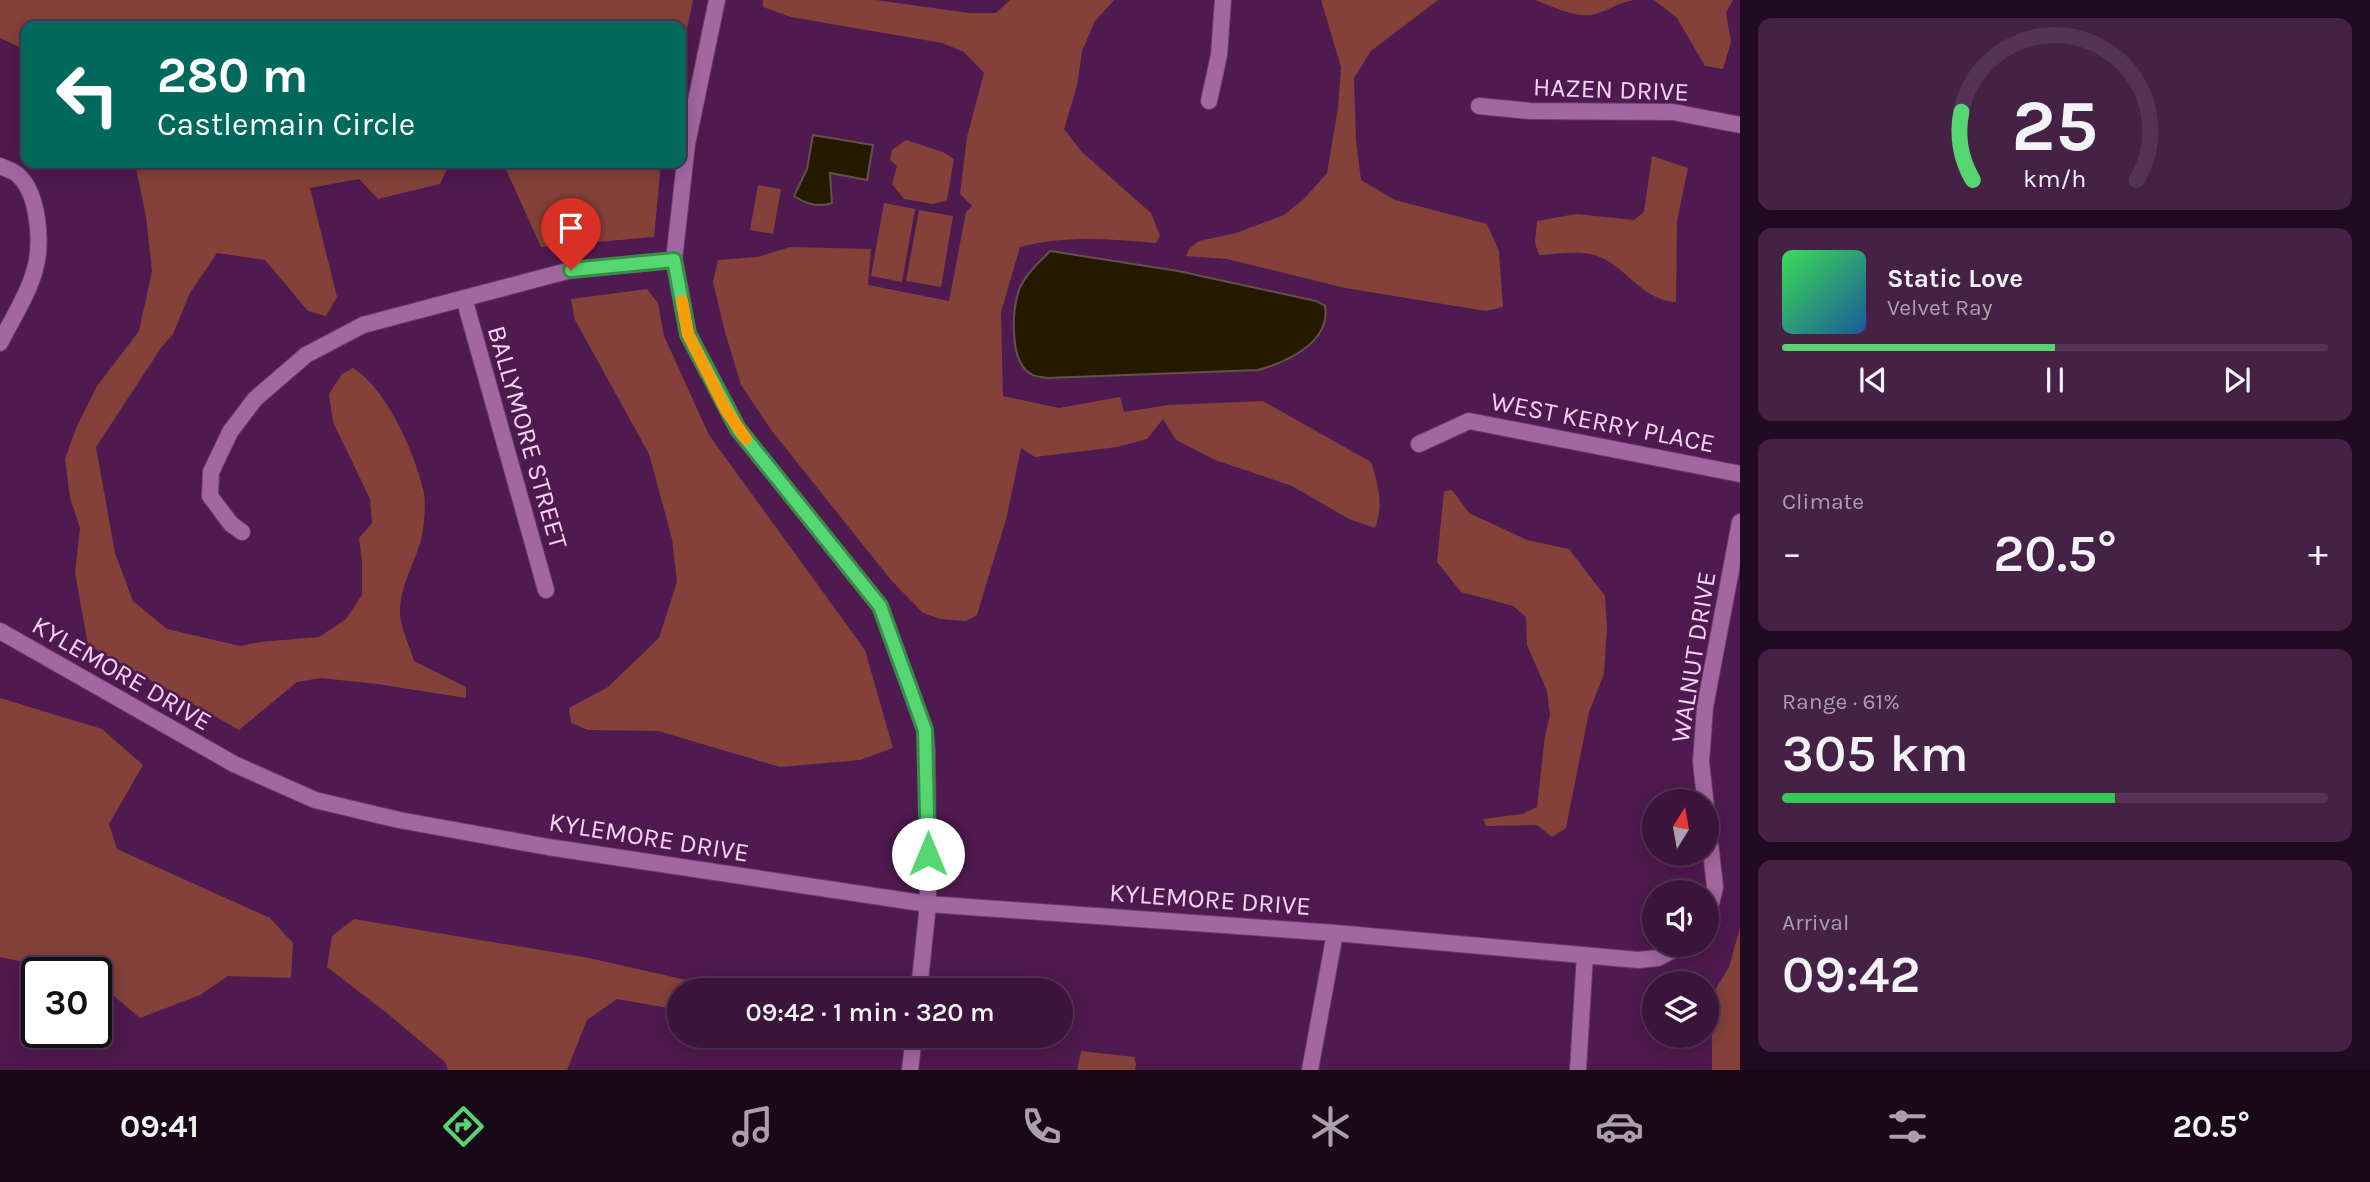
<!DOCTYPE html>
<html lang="en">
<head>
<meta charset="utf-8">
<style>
	body { margin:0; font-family:Karla,sans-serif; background:#462146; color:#f1f3f6; height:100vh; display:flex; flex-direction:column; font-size:26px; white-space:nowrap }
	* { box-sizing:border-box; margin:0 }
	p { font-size:23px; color:#ac9eaf }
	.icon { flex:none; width:38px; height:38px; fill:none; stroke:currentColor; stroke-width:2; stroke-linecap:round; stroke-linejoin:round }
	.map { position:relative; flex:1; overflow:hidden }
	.drawer { display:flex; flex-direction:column; gap:18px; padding:18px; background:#200b20; width:630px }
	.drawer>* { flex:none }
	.hud { position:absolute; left:21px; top:21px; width:665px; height:147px; border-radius:14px; box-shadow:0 4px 18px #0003,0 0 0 2px #543355; background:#00695c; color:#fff; overflow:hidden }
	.needle { width:46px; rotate:11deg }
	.tools { position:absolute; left:1642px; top:789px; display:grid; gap:14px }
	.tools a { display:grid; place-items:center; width:77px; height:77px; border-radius:50%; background:#3b143b; box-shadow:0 4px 18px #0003,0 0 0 2px #543355; font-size:35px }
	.speed { position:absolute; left:21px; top:957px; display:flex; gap:14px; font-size:35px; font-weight:700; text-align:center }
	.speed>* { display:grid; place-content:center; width:91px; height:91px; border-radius:50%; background:#3b143b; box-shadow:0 4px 18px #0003,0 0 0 2px #543355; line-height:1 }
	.speed .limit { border:4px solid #111; border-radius:10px; background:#fff; color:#111 }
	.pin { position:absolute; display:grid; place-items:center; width:60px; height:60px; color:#fff; margin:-72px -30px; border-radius:50% 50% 50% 0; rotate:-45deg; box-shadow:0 0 7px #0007 }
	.pin .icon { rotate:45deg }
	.me { position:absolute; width:77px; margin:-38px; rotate:0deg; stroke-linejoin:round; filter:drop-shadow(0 0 5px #0008) }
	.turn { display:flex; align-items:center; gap:24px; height:147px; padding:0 21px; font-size:32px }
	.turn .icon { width:91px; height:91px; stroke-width:2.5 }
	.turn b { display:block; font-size:49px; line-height:60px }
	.big { font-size:52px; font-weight:600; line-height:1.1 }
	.drawer .card { flex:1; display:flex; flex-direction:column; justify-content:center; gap:10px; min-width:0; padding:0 24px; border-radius:14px; background:#462146 }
	.drawer .dial { align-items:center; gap:0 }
	.dial svg { height:182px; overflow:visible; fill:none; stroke:#543355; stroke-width:7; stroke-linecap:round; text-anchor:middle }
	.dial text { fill:#f1f3f6; stroke:none }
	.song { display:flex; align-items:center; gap:21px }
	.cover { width:84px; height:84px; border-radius:10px; background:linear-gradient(135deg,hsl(130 70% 55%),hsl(210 70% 35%)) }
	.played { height:7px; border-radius:4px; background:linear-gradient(90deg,#56d671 50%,#543355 50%) }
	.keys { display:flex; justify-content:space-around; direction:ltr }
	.heat { display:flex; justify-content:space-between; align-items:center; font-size:38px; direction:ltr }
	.charge { height:10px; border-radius:5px; background:linear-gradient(90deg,#34c759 61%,#543355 0) }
	.trip { position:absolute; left:667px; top:978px; width:406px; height:70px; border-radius:35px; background:#3b143b; box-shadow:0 4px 18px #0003,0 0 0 2px #543355; font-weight:600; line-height:70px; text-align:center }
	.dock { display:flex; height:112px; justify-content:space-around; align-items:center; background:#180818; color:#ac9eaf }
	.dock .icon { width:49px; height:49px }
	.dock .selected { color:#56d671 }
	.dock b { font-size:32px; color:#f1f3f6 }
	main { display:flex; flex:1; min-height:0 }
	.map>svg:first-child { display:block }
	.green { fill:#834139 }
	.water { fill:#251a00; stroke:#635248; stroke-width:2 }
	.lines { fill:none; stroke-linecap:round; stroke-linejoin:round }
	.minor-casing { stroke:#693b69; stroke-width:18 }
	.minor { stroke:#a267a0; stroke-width:16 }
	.route-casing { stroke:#388b49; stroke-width:18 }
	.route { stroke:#56d671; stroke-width:12 }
	.slow { stroke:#f59e0b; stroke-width:12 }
	.labels { text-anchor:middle; stroke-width:5; stroke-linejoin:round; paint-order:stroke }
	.street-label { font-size:26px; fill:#f3d3f1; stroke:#4f1a4f }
</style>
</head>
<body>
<main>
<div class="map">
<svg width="1740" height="1070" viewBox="0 0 1740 1070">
	<rect width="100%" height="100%" fill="#4f1a4f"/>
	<path class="green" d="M0,0H693L681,59V26H26V50L0,38Z
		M763,0H876L969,13H996L1010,0H1114L1095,21L1082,51L1077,86L1064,129L1082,152L1151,213L1160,236L1156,243C1109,239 1065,235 1020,247L1001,312L1003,396L1059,408L1120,397L1124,412L1168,405L1263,401L1371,462C1378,483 1384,506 1375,528L1349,519L1292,486L1215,460L1176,440L1163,419L1147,439L1117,447L1035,457L1021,448L1007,516L977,615L966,621L940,619L923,613L891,580L772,431L741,385L725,332L713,282L718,260L757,257L790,247L871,249L868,285L949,301L966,212L972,206L960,194L967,137L984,73L964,52L942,43L791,17L763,7Z
		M1321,0H1438L1371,51L1354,78L1356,141L1361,180L1395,200L1487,224L1499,251L1503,307L1486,311L1345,288L1227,259L1186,256L1189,249L1199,241L1236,233L1284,215L1305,198L1327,173L1338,108L1341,67Z
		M1535,0H1634C1618,2 1605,13 1591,15C1572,17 1552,6 1535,0Z
		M1654,0H1733L1726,13L1731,42L1723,69L1705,66L1677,18Z
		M906,140L943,152L954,159L947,200L933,204L904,199L892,184L897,166L890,160L892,150Z
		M1652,156L1688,168L1677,221L1676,302C1640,301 1623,260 1590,254C1574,251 1555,254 1539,255L1535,243L1537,221L1576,214L1634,220L1644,212Z
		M135,163H457L449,165L440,184L378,199L359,179L310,188L337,297L326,316L308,311L265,260L217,253L190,293L173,334L161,348L96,447L115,553L133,601L167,629L240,646L260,642L319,637L346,619L362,595V561L359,538L372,523L370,499L333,422L329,394L342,374L353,368C388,390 415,454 424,493C426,505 424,524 422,536C416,561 399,587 400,614C401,629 410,647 414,661L466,687V698L377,684L321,678L297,682L239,730L88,645L75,573L80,528L70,498L65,459L76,428L97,386L139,331L152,271L146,217Z
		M503,163H661L654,237L541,247Z
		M758,185L781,189L773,234L750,230Z
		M884,203L915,209L902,282L871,276Z
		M919,210L953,216L941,287L906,281Z
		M647,289L658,303L664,336L709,435L865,650L893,748L860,760L780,767L658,731L588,730L571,723L569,708L608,687L659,638L677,582L672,539L649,454L575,320L571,299Z
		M1452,490L1469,513L1527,540L1569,549L1605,596L1607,627L1604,674L1589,712L1566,828L1552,837L1537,825L1486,826L1483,819L1522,814L1537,807L1545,736L1550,715L1547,691L1527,645L1526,617L1513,606L1461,592L1437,562L1444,491Z
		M0,698L102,729L143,765L109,824L117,849L270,918L293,943L291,978L228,976L200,995L140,1018L96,981V973H74L0,957Z
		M354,919L589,958L695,982L815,985L831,990H679V1010L617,999L587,1020L567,1070H448L445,1062L388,1014L327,967L332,936Z
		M1740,928V1070H1712V995L1729,967Z
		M1081,1051L1134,1057L1136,1064L1135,1070H1077Z"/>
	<path class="water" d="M813,135L873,145L867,180L830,173L832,203C818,208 806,204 794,196L807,169Z
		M1050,251L1178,271L1316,301L1325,306C1331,342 1287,362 1258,370L1047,378C1043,377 1035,377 1031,374C1009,362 1012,311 1019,290C1025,274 1039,263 1050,251Z"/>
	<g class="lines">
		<g class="minor-casing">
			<path id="minor" d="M717,0L687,144L674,260L688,334L738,429L880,606L925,730L927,751L928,904L919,990
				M1209,101L1219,55L1223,0
				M1479,106L1530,111L1673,112L1740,125
				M0,166C6,169 15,171 19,176C39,195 42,244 35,269C28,295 12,319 0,343
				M464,298L546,590
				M1419,444L1469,421L1740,474
				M242,532L231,524L210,496L211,472L230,432L255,399L306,355L363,325L571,270L674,260
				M0,631L234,764L315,800L399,820L548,847L928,904L1335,933L1638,960L1658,958L1683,945
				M1706,925L1715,887L1701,762L1705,707L1740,522
				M910,1070L914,1036
				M1310,1070L1335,933
				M1578,1070L1585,955"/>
		</g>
		<use href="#minor" class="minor"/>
	</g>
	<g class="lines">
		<g class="route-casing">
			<path id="route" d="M571,270L674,260L688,334L738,429L880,606L925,730L928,854"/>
		</g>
		<use href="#route" class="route"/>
		<path class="slow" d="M682,301L688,334L726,410L746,439"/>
	</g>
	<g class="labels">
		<g class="street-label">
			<text transform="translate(1611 89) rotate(2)" y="9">HAZEN DRIVE</text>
			<text transform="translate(1603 422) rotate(11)" y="9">WEST KERRY PLACE</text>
			<text transform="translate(528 437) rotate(74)" y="9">BALLYMORE STREET</text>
			<text transform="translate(1693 657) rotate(-81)" y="9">WALNUT DRIVE</text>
			<text transform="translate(122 673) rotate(30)" y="9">KYLEMORE DRIVE</text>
			<text transform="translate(649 837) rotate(9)" y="9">KYLEMORE DRIVE</text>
			<text transform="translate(1210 899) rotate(4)" y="9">KYLEMORE DRIVE</text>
		</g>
	</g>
</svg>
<div class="tools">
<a><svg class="needle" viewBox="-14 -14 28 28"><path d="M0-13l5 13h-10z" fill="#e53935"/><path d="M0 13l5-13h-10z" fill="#ac9eaf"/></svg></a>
<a><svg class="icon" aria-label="sound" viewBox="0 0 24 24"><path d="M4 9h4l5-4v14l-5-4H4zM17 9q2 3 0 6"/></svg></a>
<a><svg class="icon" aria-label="layers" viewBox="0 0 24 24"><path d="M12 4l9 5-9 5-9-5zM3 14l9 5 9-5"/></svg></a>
</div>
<div class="speed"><div class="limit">30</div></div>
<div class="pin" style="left:571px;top:270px;background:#d93025"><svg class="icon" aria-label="arrive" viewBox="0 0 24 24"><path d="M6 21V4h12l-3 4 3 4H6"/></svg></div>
<svg class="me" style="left:928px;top:854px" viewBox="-20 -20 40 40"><circle r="19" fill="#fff"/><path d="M0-13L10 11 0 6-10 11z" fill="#56d671"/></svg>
<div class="trip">09:42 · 1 min · 320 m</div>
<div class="hud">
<div class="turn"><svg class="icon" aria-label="left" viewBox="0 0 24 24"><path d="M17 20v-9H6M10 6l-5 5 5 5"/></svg><div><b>280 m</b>Castlemain Circle</div></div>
</div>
</div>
<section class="drawer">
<div class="card dial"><svg viewBox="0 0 100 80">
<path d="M14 69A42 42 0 1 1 86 69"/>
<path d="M14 69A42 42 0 0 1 9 39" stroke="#56d671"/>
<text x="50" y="56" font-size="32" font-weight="700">25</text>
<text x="50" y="72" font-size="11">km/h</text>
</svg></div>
<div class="card">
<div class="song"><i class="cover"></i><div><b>Static Love</b><p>Velvet Ray</p></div></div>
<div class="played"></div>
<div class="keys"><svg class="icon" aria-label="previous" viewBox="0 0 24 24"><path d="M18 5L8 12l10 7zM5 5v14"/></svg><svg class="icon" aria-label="pause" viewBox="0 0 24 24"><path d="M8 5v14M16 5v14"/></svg><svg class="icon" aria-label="next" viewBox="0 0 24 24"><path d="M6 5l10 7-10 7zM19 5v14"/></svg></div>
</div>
<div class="card"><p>Climate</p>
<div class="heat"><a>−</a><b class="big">20.5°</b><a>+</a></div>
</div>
<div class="card"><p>Range · 61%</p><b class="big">305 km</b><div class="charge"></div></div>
<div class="card"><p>Arrival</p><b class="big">09:42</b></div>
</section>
</main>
<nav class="dock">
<b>09:41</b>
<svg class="icon selected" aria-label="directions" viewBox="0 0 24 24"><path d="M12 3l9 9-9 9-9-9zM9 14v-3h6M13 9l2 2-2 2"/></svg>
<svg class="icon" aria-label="music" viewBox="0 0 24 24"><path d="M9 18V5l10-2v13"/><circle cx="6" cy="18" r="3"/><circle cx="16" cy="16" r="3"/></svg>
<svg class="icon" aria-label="phone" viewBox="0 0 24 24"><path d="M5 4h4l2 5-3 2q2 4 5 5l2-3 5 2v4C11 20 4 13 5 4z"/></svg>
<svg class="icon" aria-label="climate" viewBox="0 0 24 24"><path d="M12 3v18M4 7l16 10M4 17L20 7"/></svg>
<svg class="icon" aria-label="car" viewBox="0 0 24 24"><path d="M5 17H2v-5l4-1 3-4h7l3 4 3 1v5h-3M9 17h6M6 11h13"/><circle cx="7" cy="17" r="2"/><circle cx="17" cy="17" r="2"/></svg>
<svg class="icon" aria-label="filters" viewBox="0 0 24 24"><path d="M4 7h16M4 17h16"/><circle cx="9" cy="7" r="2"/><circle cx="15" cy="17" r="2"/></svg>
<b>20.5°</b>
</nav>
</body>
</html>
